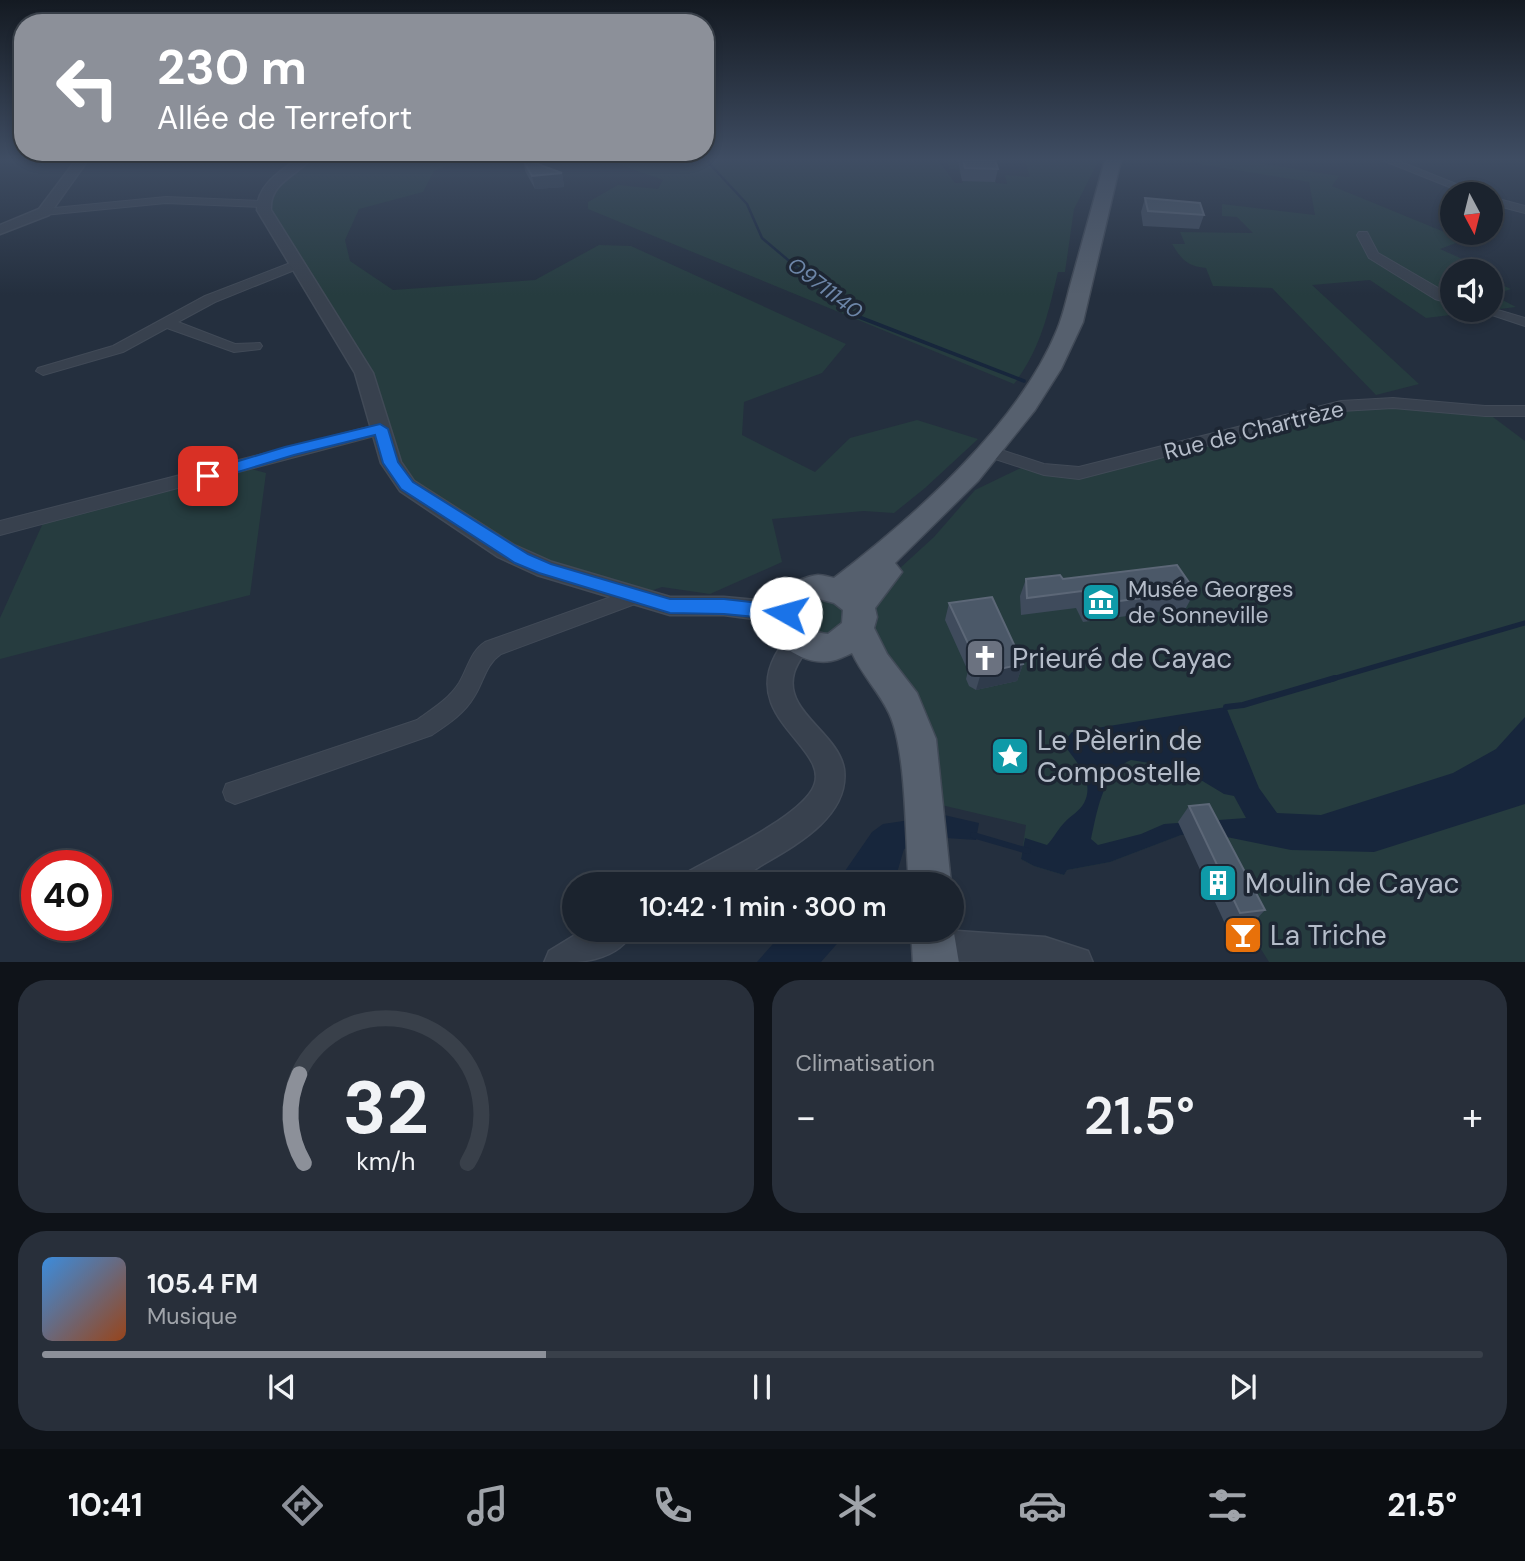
<!DOCTYPE html>
<html lang="fr">
<head>
<meta charset="utf-8">
<style>
	body { margin:0; font-family:"DM Sans",sans-serif; background:#282f3a; color:#f1f3f6; height:100vh; display:flex; flex-direction:column; font-size:26px; white-space:nowrap }
	* { box-sizing:border-box; margin:0 }
	p { font-size:23px; color:#a0a4aa }
	.icon { flex:none; width:38px; height:38px; fill:none; stroke:currentColor; stroke-width:2; stroke-linecap:round; stroke-linejoin:round }
	.map { position:relative; height:962px; overflow:hidden }
	.drawer { display:flex; flex-direction:column; gap:18px; padding:18px; background:#0f1319; flex:1 }
	.drawer>* { flex:none }
	.guide { position:absolute; left:14px; top:14px; width:700px; height:147px; border-radius:28px; box-shadow:0 4px 10px #0003,0 0 0 2px #39404a; background:#8c9099; color:#fff; overflow:hidden }
	.needle { width:46px; rotate:173deg }
	.tools { position:absolute; left:1440px; top:182px; display:grid; gap:14px }
	.tools a { display:grid; place-items:center; width:63px; height:63px; border-radius:50%; background:#1b232e; box-shadow:0 4px 10px #0003,0 0 0 2px #39404a; font-size:35px }
	.speed { position:absolute; left:21px; top:850px; display:flex; gap:14px; font-size:35px; font-weight:700; text-align:center }
	.speed>* { display:grid; place-content:center; width:91px; height:91px; border-radius:50%; background:#1b232e; box-shadow:0 4px 10px #0003,0 0 0 2px #39404a; line-height:1 }
	.speed .limit { border:10px solid #d22; background:#fff; color:#111 }
	.pin { position:absolute; display:grid; place-items:center; width:60px; height:60px; color:#fff; margin:-30px; border-radius:14px; box-shadow:0 4px 10px #0006 }
	.me { position:absolute; width:77px; margin:-38px; rotate:277deg; stroke-linejoin:round; filter:drop-shadow(0 0 5px #0008) }
	.turn { display:flex; align-items:center; gap:24px; height:147px; padding:0 28px; font-size:32px }
	.turn .icon { width:91px; height:91px; stroke-width:2.5 }
	.turn b { display:block; font-size:49px; line-height:60px }
	.big { font-size:52px; font-weight:600; line-height:1.1 }
	.drawer .tile { flex:1; display:flex; flex-direction:column; justify-content:center; gap:10px; min-width:0; padding:0 24px; border-radius:28px; background:#282f3a }
	.drawer .dial { align-items:center; gap:0 }
	.dial svg { height:182px; overflow:visible; fill:none; stroke:#39404a; stroke-width:7; stroke-linecap:round; text-anchor:middle }
	.dial text { fill:#f1f3f6; stroke:none }
	.song { display:flex; align-items:center; gap:21px }
	.cover { width:84px; height:84px; border-radius:10px; background:linear-gradient(135deg,hsl(210 70% 55%),hsl(20 70% 35%)) }
	.played { height:7px; border-radius:4px; background:linear-gradient(90deg,#8c9099 35%,#39404a 35%) }
	.keys { display:flex; justify-content:space-around; direction:ltr }
	.heat { display:flex; justify-content:space-between; align-items:center; font-size:38px; direction:ltr }
	.drawer .tiles { flex:1; display:grid; gap:18px; grid-template-columns:1fr 1fr }
	.tile:last-child { grid-column:span 2 }
	.trip { position:absolute; left:562px; top:872px; width:402px; height:70px; border-radius:35px; background:#1b232e; box-shadow:0 4px 10px #0003,0 0 0 2px #39404a; font-weight:600; line-height:70px; text-align:center }
	.tabs { display:flex; height:112px; justify-content:space-around; align-items:center; background:#0b0e12; color:#a0a4aa }
	.tabs .icon { width:49px; height:49px }
	.tabs .active { color:#8c9099 }
	.tabs b { font-size:32px; color:#f1f3f6 }
	.map>svg:first-child { display:block }
	.green { fill:#263c3f }
	.water { fill:#17263c; fill-rule:evenodd }
	.lines { fill:none; stroke-linecap:round; stroke-linejoin:round }
	.stream-far3 { stroke:#17263c; stroke-width:2.5 }
	.stream-far2 { stroke:#17263c; stroke-width:3.5 }
	.stream-far1 { stroke:#17263c; stroke-width:5 }
	.stream { stroke:#17263c; stroke-width:6 }
	.minor-casing { stroke:#414a57; stroke-width:2 }
	.tertiary-casing { stroke:#414a57; stroke-width:3 }
	.primary-casing { stroke:#414a57; stroke-width:3 }
	.minor { fill:#38414e; fill-rule:evenodd }
	.tertiary { fill:#38414e; fill-rule:evenodd }
	.primary { fill:#56606e; fill-rule:evenodd }
	.wall { fill:#3f4b5c }
	.shaded-wall { fill:#2f3b4b }
	.building { fill:#4b5868; stroke:#5c6777; stroke-width:2 }
	.route { fill:#1a73e8; stroke:#114b97; stroke-width:2 }
	.labels { text-anchor:middle; stroke-width:7; stroke-linejoin:round; paint-order:stroke }
	.far-water-label { font-size:21px; font-style:italic; fill:#6d86a8; stroke:#1d2633 }
	.street-label { font-size:23px; fill:#b4bcc9; stroke:#1d2633 }
	.poi-label { font-size:23px; fill:#b4bcc9; stroke:#1d2633; text-anchor:start }
	.near-poi-label { font-size:28px; fill:#b4bcc9; stroke:#1d2633; text-anchor:start }
</style>
</head>
<body>
<div class="map">
<svg width="1525" height="963" viewBox="0 0 1525 963">
	<rect width="100%" height="100%" fill="#242f3e"/>
	<path class="green" d="M304,160H463L434,171L423,192L359,209L345,240L350,261L393,290L535,280L599,245L631,246L846,344L822,373L744,402L742,435L815,472L850,438L917,420L978,439L925,488L894,513L864,511L772,519L782,562L710,594L662,587L636,596L545,569L407,486L364,373L264,210L274,184Z
		M607,160H938L955,183H963L959,170L950,169L945,160H990L996,183L1007,184L1005,175L1030,177L1025,160H1099L1074,209L1065,272H1058C1048,314 1041,348 1014,384L588,209V202L618,185L658,189L663,180Z
		M1176,160H1240L1339,176L1332,186L1464,240L1440,249L1478,266L1469,269L1473,271H1452V310H1491V280L1511,289L1493,295L1516,307L1426,318L1370,280L1312,285L1419,384L1376,395L1272,288L1213,286L1206,268C1187,266 1182,260 1172,244H1185L1180,232L1253,233L1237,217L1222,216V204L1315,215L1309,182Z
		M1362,404L1485,411L1525,441V962H1269L1249,930L1202,833L1181,835L1110,862L1067,870L1064,875L1034,866L1021,859L1026,825L937,804C935,775 937,741 926,714C913,684 883,664 872,633C869,622 875,602 876,590L934,537L975,490L1025,466L1056,473Z
		M247,468L266,473L250,595L0,659V618L43,523L204,482Z
		M813,595L845,603L841,635L812,636L795,610Z"/>
	<path class="water" d="M1226,707L1259,788L1277,813L1321,815L1453,773L1496,749L1525,717V804L1374,852L1291,850L1207,833L1181,835L1110,862L1067,870L1064,875L1034,866L1021,859L1025,838L1047,845C1054,838 1057,830 1064,823C1070,816 1080,811 1084,803C1096,780 1074,760 1063,743L1072,732ZM1131,760L1181,768L1224,794L1234,796L1246,818L1164,824L1141,834L1098,845L1091,839C1097,812 1103,771 1131,760Z
		M944,815L979,823L976,840L946,838L904,849L894,883L825,884L845,871L872,832L883,824Z
		M786,929H850L821,962H757Z"/>
	<g class="lines">
		<path class="stream-far3" d="M706,160L747,204L762,238L826,292"/>
		<path class="stream-far2" d="M824,290L854,315L1024,381"/>
		<path class="stream-far1" d="M1329,680L1525,623"/>
		<path class="stream" d="M1226,707L1243,705L1335,678
			M973,835L1028,851"/>
		<g class="minor-casing">
			<path id="minor" d="M1382,160H1396L1481,194H1467Z
				M166,197L262,201L268,204L262,207L166,203L44,215L38,212L44,209Z
				M1491,197L1525,206V213L1491,204Z
				M1359,232H1367L1378,253L1452,296V304L1435,299L1369,258L1357,235Z
				M298,260L304,264L302,267L215,302L178,322L235,344L260,343L262,346L260,349L234,352L167,328L123,352L43,375L36,371L38,368L113,346L205,296Z
				M1491,308L1525,318V326L1477,310Z
				M1393,398L1485,406H1525V416H1485L1393,408L1341,411L1079,479L1044,475L983,455L981,451L989,446L1044,464L1079,467L1341,401Z
				M380,424L386,425L388,429L386,433C257,466 129,502 0,535V521Z
				M636,588L643,591L646,596L643,601L501,654C485,665 484,682 474,697C464,714 448,724 432,735L235,804L226,800L223,792L226,784L417,720C432,709 448,700 459,683C468,668 470,652 485,642Z"/>
		</g>
		<g class="tertiary-casing">
			<path id="tertiary" d="M76,160H88L49,215L0,234V225L39,209Z
				M296,160H310C295,176 269,184 271,210L373,373L401,462L414,481L514,545L552,562L670,597H724L786,603L795,606L798,613L795,620L786,623L724,615H670L537,575L498,557L400,491L381,463L355,373L257,210C257,186 279,172 296,160Z
				M800,630L809,633L813,640C807,651 797,661 794,673C783,712 838,732 844,769C850,816 796,845 762,865C752,871 740,881 729,884C716,887 695,884 681,884L686,873C717,855 794,820 812,790C836,750 741,721 775,656C781,645 788,634 800,630Z
				M585,929H634C619,963 577,963 544,963L549,951Z
				M929,929L1045,937L1088,951L1093,963L934,961L922,956L917,944L922,932Z"/>
		</g>
		<g class="primary-casing">
			<path id="primary" d="M1105,160H1121L1083,322L1061,369L1035,410L978,481L895,563L902,572L875,608L877,617L874,628L887,654L917,693L936,739L951,884H909C905,839 907,751 889,713C879,692 862,675 852,653C845,656 838,660 831,661C807,666 772,646 769,619C767,596 798,577 818,575C823,575 829,577 834,578C914,517 1019,424 1057,330C1064,313 1067,296 1072,279C1083,239 1094,200 1105,160ZM819,599L834,603L843,610L842,623L828,634C817,633 808,630 802,620L806,608Z
				M952,921L959,963H913L911,929H952Z"/>
		</g>
		<use href="#minor" class="minor"/>
		<use href="#tertiary" class="tertiary"/>
		<use href="#primary" class="primary"/>
	</g>
	<path class="wall" d="M523,160H527L562,173L564,187L535,189L525,171Z
		M958,160H995L998,169L995,182L962,181Z
		M1145,198L1204,215L1199,229L1143,226L1141,212Z
		M1026,579H1063L1195,591L1186,608L1083,622L1076,608L1021,615L1020,596Z
		M949,603L1023,664L1017,681L976,690L969,686L966,679L968,671L945,620Z
		M1189,806L1265,910L1251,925L1227,928L1178,822Z"/>
	<path class="shaded-wall" d="M562,173L564,187L535,189L532,176Z
		M1023,664L1017,681L976,690L981,673Z"/>
	<path class="building" d="M523,160H527L562,173L532,176Z
		M963,160H995L998,169L965,168Z
		M1145,198L1200,203L1204,215L1148,211Z
		M1177,565L1195,591L1090,605L1082,591L1027,598L1026,579L1060,575L1063,579Z
		M992,597L1023,664L981,673L974,669L971,662L973,654L949,603Z
		M1209,804L1265,910L1240,913L1189,806Z"/>
	<linearGradient id="sky" x2="0" y2="1"><stop stop-color="#141a22"/><stop offset="0.54" stop-color="#3f4d63"/><stop offset="1" stop-color="#3f4d63" stop-opacity="0"/></linearGradient>
	<rect width="1525" height="295" fill="url(#sky)"/>
	<path class="route" d="M380,424L388,429L398,462L413,482L528,554L551,564L670,599H724L786,606L792,608L795,613L792,618L786,620L724,614L670,613L539,573L515,563L401,489L383,463L375,435L294,455L208,481L200,476L202,472L285,447Z"/>
	<defs>
		<g id="museum-square" transform="scale(2.0125)"><rect x="-9" y="-9" width="18" height="18" rx="4" fill="#0f9aa8" stroke="#1d2633"/><path d="M0-6L6-3V-2H-6V-3ZM-5-1h2V3h-2ZM-1-1h2V3h-2ZM3-1h2V3H3ZM-6 4H6V6H-6Z" fill="#fff"/></g>
		<g id="church-square" transform="scale(2.0125)"><rect x="-9" y="-9" width="18" height="18" rx="4" fill="#6b7280" stroke="#1d2633"/><path d="M-1.2-6h2.4v3.5h3.3v2.4h-3.3V6h-2.4V-.1h-3.3v-2.4h3.3Z" fill="#fff"/></g>
		<g id="sight-square" transform="scale(2.0125)"><rect x="-9" y="-9" width="18" height="18" rx="4" fill="#0f9aa8" stroke="#1d2633"/><path d="M0-6L1.8-2.2L6-1.7L2.9 1.2L3.7 5.4L0 3.3L-3.7 5.4L-2.9 1.2L-6-1.7L-1.8-2.2Z" fill="#fff"/></g>
		<g id="building-square" transform="scale(2.0125)"><rect x="-9" y="-9" width="18" height="18" rx="4" fill="#0f9aa8" stroke="#1d2633"/><path d="M-4-6H4V6H1V3H-1V6H-4ZM-2.5-4.3h1.7v1.8h-1.7ZM.8-4.3h1.7v1.8H.8ZM-2.5-1h1.7V.8h-1.7ZM.8-1h1.7V.8H.8Z" fill="#fff"/></g>
		<g id="bar-square" transform="scale(2.0125)"><rect x="-9" y="-9" width="18" height="18" rx="4" fill="#e8710a" stroke="#1d2633"/><path d="M-6-5H6L.8 .8V4.5H3.5V6h-7V4.5H-.8V.8Z" fill="#fff"/></g>
	</defs>
	<g fill-rule="evenodd">
		<use href="#museum-square" x="1101" y="602"/>
		<use href="#church-square" x="985" y="658"/>
		<use href="#sight-square" x="1010" y="756"/>
		<use href="#building-square" x="1218" y="883"/>
		<use href="#bar-square" x="1243" y="935"/>
	</g>
	<g class="labels">
		<g class="far-water-label">
			<text transform="translate(825 288) rotate(37)" y="7">O9711140</text>
		</g>
		<g class="street-label">
			<text transform="translate(1254 430) rotate(-14)" y="8">Rue de Chartrèze</text>
		</g>
		<g class="poi-label">
			<text x="1128" y="597">Musée Georges<tspan x="1128" dy="26">de Sonneville</tspan></text>
		</g>
		<g class="near-poi-label">
			<text x="1012" y="668">Prieuré de Cayac</text>
			<text x="1037" y="750">Le Pèlerin de<tspan x="1037" dy="32">Compostelle</tspan></text>
			<text x="1245" y="893">Moulin de Cayac</text>
			<text x="1270" y="945">La Triche</text>
		</g>
	</g>
</svg>
<div class="tools">
<a><svg class="needle" viewBox="-14 -14 28 28"><path d="M0-13l5 13h-10z" fill="#e53935"/><path d="M0 13l5-13h-10z" fill="#a0a4aa"/></svg></a>
<a><svg class="icon" aria-label="sound" viewBox="0 0 24 24"><path d="M4 9h4l5-4v14l-5-4H4zM17 9q2 3 0 6"/></svg></a>
</div>
<div class="speed"><div class="limit">40</div></div>
<div class="pin" style="left:208px;top:476px;background:#d93025"><svg class="icon" aria-label="arrive" viewBox="0 0 24 24"><path d="M6 21V4h12l-3 4 3 4H6"/></svg></div>
<svg class="me" style="left:786px;top:613px" viewBox="-20 -20 40 40"><circle r="19" fill="#fff"/><path d="M0-13L10 11 0 6-10 11z" fill="#1a73e8"/></svg>
<div class="trip">10:42 · 1 min · 300 m</div>
<div class="guide">
<div class="turn"><svg class="icon" aria-label="left" viewBox="0 0 24 24"><path d="M17 20v-9H6M10 6l-5 5 5 5"/></svg><div><b>230 m</b>Allée de Terrefort</div></div>
</div>
</div>
<section class="drawer">
<div class="tiles">
<div class="tile dial"><svg viewBox="0 0 100 80">
<path d="M14 69A42 42 0 1 1 86 69"/>
<path d="M14 69A42 42 0 0 1 12 30" stroke="#8c9099"/>
<text x="50" y="56" font-size="32" font-weight="700">32</text>
<text x="50" y="72" font-size="11">km/h</text>
</svg></div>
<div class="tile"><p>Climatisation</p>
<div class="heat"><a>−</a><b class="big">21.5°</b><a>+</a></div>
</div>
<div class="tile">
<div class="song"><i class="cover"></i><div><b>105.4 FM</b><p>Musique</p></div></div>
<div class="played"></div>
<div class="keys"><svg class="icon" aria-label="previous" viewBox="0 0 24 24"><path d="M18 5L8 12l10 7zM5 5v14"/></svg><svg class="icon" aria-label="pause" viewBox="0 0 24 24"><path d="M8 5v14M16 5v14"/></svg><svg class="icon" aria-label="next" viewBox="0 0 24 24"><path d="M6 5l10 7-10 7zM19 5v14"/></svg></div>
</div>
</div>
</section>
<nav class="tabs">
<b>10:41</b>
<svg class="icon active" aria-label="directions" viewBox="0 0 24 24"><path d="M12 3l9 9-9 9-9-9zM9 14v-3h6M13 9l2 2-2 2"/></svg>
<svg class="icon" aria-label="music" viewBox="0 0 24 24"><path d="M9 18V5l10-2v13"/><circle cx="6" cy="18" r="3"/><circle cx="16" cy="16" r="3"/></svg>
<svg class="icon" aria-label="phone" viewBox="0 0 24 24"><path d="M5 4h4l2 5-3 2q2 4 5 5l2-3 5 2v4C11 20 4 13 5 4z"/></svg>
<svg class="icon" aria-label="climate" viewBox="0 0 24 24"><path d="M12 3v18M4 7l16 10M4 17L20 7"/></svg>
<svg class="icon" aria-label="car" viewBox="0 0 24 24"><path d="M5 17H2v-5l4-1 3-4h7l3 4 3 1v5h-3M9 17h6M6 11h13"/><circle cx="7" cy="17" r="2"/><circle cx="17" cy="17" r="2"/></svg>
<svg class="icon" aria-label="filters" viewBox="0 0 24 24"><path d="M4 7h16M4 17h16"/><circle cx="9" cy="7" r="2"/><circle cx="15" cy="17" r="2"/></svg>
<b>21.5°</b>
</nav>
</body>
</html>
